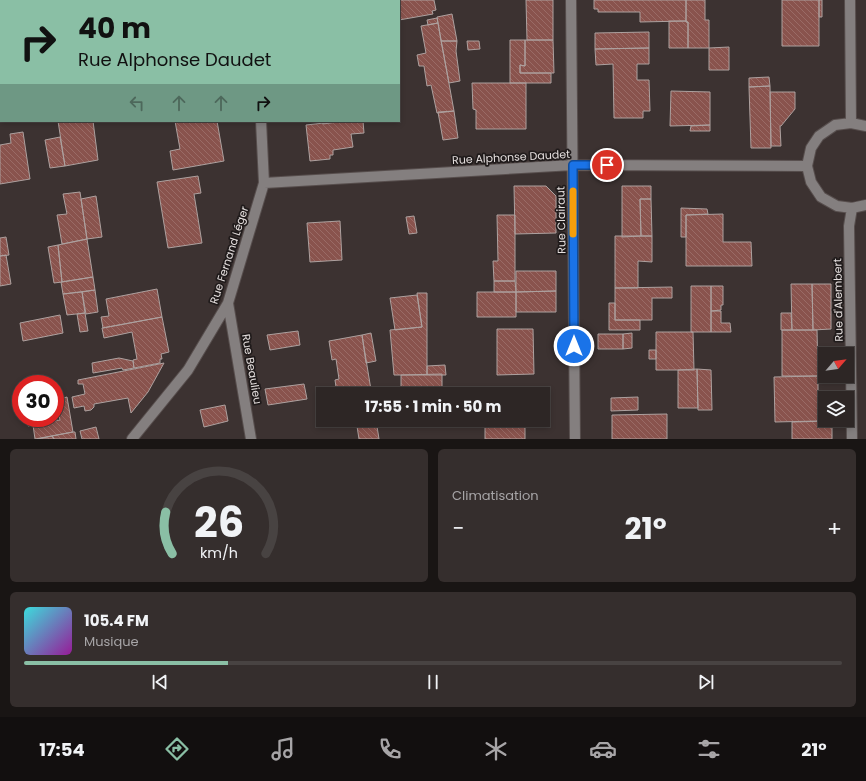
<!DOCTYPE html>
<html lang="fr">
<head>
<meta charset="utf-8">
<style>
	body { margin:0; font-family:Poppins,sans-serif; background:#352e2d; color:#f1f3f6; height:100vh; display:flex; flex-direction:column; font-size:15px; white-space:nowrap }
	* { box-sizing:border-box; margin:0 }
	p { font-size:13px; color:#a7a5a7 }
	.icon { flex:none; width:22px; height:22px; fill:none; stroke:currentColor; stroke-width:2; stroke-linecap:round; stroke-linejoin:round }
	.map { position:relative; height:439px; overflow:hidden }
	.details { display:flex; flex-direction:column; gap:10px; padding:10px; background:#191514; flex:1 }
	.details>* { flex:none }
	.guide { position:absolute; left:0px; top:0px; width:400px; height:122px; box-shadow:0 2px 6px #0003,0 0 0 1px #484342; background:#8abfa5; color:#111; overflow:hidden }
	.needle { width:26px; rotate:62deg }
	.fabs { position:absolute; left:818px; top:347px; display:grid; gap:8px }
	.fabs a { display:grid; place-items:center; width:36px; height:36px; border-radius:0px; background:#2d2625; box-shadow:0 2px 6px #0003,0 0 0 1px #484342; font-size:20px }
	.speed { position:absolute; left:12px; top:375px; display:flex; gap:8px; font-size:20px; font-weight:700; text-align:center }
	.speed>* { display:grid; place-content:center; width:52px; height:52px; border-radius:50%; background:#2d2625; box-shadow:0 2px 6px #0003,0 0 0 1px #484342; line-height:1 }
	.speed .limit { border:6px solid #d22; background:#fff; color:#111 }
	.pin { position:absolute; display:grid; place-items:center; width:34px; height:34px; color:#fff; margin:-17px; border:2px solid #fff; border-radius:50%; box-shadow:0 1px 4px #0007 }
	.me { position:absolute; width:44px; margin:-22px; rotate:0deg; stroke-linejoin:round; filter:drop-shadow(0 0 3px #0008) }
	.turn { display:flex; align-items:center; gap:14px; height:84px; padding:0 12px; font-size:18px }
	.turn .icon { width:52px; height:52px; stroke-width:2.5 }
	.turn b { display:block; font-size:28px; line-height:34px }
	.lanes { display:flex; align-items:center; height:38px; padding:0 12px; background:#0003; justify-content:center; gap:20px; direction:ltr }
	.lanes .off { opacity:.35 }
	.big { font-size:30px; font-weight:700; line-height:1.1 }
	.details .tile { flex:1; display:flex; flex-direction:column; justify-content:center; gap:6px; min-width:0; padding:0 14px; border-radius:6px; background:#352e2d }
	.details .dial { align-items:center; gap:0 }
	.dial svg { height:104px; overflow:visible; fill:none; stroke:#484342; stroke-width:7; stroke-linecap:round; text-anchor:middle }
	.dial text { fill:#f1f3f6; stroke:none }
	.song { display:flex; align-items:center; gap:12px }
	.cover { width:48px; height:48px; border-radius:6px; background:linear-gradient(135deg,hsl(180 70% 55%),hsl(300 70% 35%)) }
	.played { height:4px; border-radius:2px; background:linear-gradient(90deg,#8abfa5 25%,#484342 25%) }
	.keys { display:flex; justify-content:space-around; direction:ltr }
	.heat { display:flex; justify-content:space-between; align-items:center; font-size:22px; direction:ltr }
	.details .tiles { flex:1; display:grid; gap:10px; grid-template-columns:1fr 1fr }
	.tile:last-child { grid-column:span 2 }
	.trip { position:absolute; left:316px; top:387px; width:234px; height:40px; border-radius:0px; background:#2d2625; box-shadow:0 2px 6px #0003,0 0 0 1px #484342; font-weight:700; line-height:40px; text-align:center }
	.dock { display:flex; height:64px; justify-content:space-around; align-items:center; background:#120f0f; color:#a7a5a7 }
	.dock .icon { width:28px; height:28px }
	.dock .current { color:#8abfa5 }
	.dock b { font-size:18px; color:#f1f3f6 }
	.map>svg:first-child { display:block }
	.building { fill:url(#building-back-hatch); stroke:#ada19f }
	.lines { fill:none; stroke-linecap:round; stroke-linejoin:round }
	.minor-casing { stroke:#574e4d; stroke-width:12 }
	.minor { stroke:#847f7f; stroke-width:10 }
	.route-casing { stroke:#114b97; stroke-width:10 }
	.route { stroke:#1a73e8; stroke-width:7 }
	.slow { stroke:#f59e0b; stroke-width:7 }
	.labels { text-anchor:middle; stroke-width:3.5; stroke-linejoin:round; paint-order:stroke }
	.street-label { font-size:11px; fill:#e5dfde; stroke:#201b1b }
</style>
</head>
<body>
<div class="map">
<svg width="866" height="439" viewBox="0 0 866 439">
	<defs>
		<pattern id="building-back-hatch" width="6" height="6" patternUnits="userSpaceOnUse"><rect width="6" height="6" fill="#89534d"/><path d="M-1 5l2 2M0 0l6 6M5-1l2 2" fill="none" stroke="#9a6b66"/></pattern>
	</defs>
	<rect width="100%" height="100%" fill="#3c3231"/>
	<path class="building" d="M92,0H120V1H92Z
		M302,0H358V1H302Z
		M383,0H434L436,10L432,11L433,14L399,20V1H383Z
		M526,0H553V40H527Z
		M594,0H686V21L640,22V12H598V9H594Z
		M686,0H705V20H709V48H688V22H686Z
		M782,0H819V46H782Z
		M819,0H822V17H819Z
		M452,14L457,41H441L437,17Z
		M437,18L438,23L428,25L427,20Z
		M669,21H686V22H688V48H669Z
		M438,23L454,111L437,113L431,85L427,86L424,66H419L417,55L426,53L421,26Z
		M649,32V48L595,49V33Z
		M510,40H525V66L520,65V73H551V83H510Z
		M525,40H553L554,73H520V65L525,66Z
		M441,41H457L456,51L460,81L449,83Z
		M467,41H479L480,49L468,50Z
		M729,47V70H709V48Z
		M649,48V64H637V80H649L650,111H643V118H614L613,64L596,65L595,49Z
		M769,77L770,86L749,87V78Z
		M472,83H526V129H476V110L473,109Z
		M770,86L771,148H751L749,87Z
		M671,91L710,92V125L670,126Z
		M770,92H795V109L781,126H780L781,146H771Z
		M454,111L458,138L443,140L438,112Z
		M58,121H93L98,160L65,166Z
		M175,121H217L224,161L173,170L170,151L180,149Z
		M322,121H345L323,124Z
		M342,121H363L364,133L351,134L353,147L333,150V155H330V159L310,161L306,125Z
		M710,125V131H690L691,126Z
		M23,132L30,179L0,184V145L11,143L10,134Z
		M60,137L65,166L50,168L45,140Z
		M198,176L201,193L194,194L202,243L168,248L157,182Z
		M514,186H546L556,196V233L515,234Z
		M622,186H651V199H640L641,236L622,237Z
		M80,192L87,239L62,244L57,215L67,214L63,194Z
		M96,196L102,237L87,239L81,199Z
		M640,199H651L652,236H641Z
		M681,208L707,209L708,214L686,215V237H681Z
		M723,214V242H751L752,266H686V215Z
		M497,215H515V281H494L493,261H498Z
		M414,216L417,233L409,234L406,217Z
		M340,221L342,260L310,262L307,223Z
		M615,236H652V262L638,261V288H615Z
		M6,237L9,255L0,256V238Z
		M87,239L93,277L62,282L58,245Z
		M58,245L62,282L54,283L48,247Z
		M6,255L11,284L0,286V256Z
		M516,271H556V291L516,292Z
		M93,277L95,290L63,294L61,282Z
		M494,281H515L516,292H494Z
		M791,284H812L813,330H792Z
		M812,284H831V329L813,330Z
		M691,286H711V332H691Z
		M711,286H723V305H721V310L711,311Z
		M672,287V298H652V320H615V288Z
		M157,289L162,317L103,328L101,317L109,316L106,299Z
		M95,290L98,312L86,314L82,292Z
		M556,291V312H516V292Z
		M82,292L85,313L67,315L63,294Z
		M477,292H516V317H477Z
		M417,293H427V375H394L390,330L422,327Z
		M417,295L422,327L395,330L390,298Z
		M609,303H615V320H640V330H609Z
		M711,311H721V323H730L731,332H711Z
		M85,313L88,331L80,332L77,314Z
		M781,313H791L792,330H781Z
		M60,315L63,333L23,341L20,323Z
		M162,317L169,352L161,354L162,359H160V363L134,368L133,360L137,359L132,332L104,338L102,328Z
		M497,329H533L534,374L497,375Z
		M782,330H817L818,376H782Z
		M298,331L300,345L270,350L267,335Z
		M656,332H693L694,370H656Z
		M371,333L376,361L366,363L362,335Z
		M632,333V348L623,349V334Z
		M598,334H623V349H598Z
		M362,335L371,390L344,394H337L335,380L339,379L336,359L332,360L329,341Z
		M649,350H656V359H649Z
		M119,358L133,361L134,368L123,370L122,368L93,373L92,363Z
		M164,363L148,392L131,413L128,398L94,404V407L91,410L85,411L84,406L74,408L72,397L85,394L83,384H78V380Z
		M445,365L446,375H427V366Z
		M697,369L698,408H678V370Z
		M697,369L711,370L712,410H698Z
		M442,374V394H401V375Z
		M818,376V421L775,422L774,377Z
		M304,384L307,399L268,405L265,389Z
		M529,388L534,389V394H529Z
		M529,388V394H488V389Z
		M371,390L372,394H344Z
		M67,397L73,432L35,439L33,425L60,420L56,400Z
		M638,397V410L611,411V398Z
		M225,405L228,421L204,427L200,410Z
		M55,409L57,420L28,426L27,418H55Z
		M667,414V439H612V415Z
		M356,420H376L379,439H359Z
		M376,420H392V427H377Z
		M401,420H442V426L401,427Z
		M488,420H534V425L488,426Z
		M832,421V439H792V422Z
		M525,425V439H485V426Z
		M96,427L99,439H82L80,431Z
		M73,432H75L76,439H54L52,436Z
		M52,436L54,439H38Z"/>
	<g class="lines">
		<g class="minor-casing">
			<path id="minor" d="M248,0V1
				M571,0L575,439
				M850,0L851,123
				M866,126L851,123L835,125L819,136L811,148L807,166L811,182L821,197L837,206L852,208L866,205
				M264,183L573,165L807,166
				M228,303L251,439
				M132,439L188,370L228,303L264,183L261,121
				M852,439L849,226L852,208"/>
		</g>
		<use href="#minor" class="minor"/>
	</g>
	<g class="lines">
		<g class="route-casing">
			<path id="route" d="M574,346L573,165H607"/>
		</g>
		<use href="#route" class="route"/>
		<path class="slow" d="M573,191V234"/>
	</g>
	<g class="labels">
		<g class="street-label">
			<text transform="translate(511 157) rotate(-3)" y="4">Rue Alphonse Daudet</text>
			<text transform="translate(561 220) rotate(-91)" y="4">Rue Clairaut</text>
			<text transform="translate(229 255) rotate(-72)" y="4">Rue Fernand Léger</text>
			<text transform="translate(838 300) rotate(-91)" y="4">Rue d'Alembert</text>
			<text transform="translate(252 369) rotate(80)" y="4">Rue Beaulieu</text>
		</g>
	</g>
</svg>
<div class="fabs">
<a><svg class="needle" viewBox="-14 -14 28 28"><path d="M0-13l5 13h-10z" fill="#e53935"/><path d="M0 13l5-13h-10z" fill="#a7a5a7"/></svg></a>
<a><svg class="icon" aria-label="layers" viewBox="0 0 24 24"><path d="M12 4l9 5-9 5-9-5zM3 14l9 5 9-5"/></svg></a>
</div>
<div class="speed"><div class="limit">30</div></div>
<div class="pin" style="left:607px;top:165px;background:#d93025"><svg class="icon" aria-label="arrive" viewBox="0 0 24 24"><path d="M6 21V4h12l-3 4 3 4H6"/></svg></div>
<svg class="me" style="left:574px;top:346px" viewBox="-20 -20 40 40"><circle r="17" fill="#1a73e8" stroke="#fff" stroke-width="3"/><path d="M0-11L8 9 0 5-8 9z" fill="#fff"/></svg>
<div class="trip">17:55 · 1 min · 50 m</div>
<div class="guide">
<div class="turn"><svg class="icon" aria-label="right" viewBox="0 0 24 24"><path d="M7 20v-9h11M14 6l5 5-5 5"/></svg><div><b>40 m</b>Rue Alphonse Daudet</div></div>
<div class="lanes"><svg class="icon off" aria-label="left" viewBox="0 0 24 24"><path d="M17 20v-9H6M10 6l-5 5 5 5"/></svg><svg class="icon off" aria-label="ahead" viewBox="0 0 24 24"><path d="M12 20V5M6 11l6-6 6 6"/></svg><svg class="icon off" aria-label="ahead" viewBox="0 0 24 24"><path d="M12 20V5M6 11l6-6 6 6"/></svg><svg class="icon" aria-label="right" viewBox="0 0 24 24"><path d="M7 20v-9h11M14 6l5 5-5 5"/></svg></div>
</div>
</div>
<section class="details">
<div class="tiles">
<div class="tile dial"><svg viewBox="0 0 100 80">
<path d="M14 69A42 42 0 1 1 86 69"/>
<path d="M14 69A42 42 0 0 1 9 37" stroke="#8abfa5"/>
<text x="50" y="56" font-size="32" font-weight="700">26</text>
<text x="50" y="72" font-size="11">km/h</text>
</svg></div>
<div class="tile"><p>Climatisation</p>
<div class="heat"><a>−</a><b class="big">21°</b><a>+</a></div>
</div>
<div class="tile">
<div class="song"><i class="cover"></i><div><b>105.4 FM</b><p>Musique</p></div></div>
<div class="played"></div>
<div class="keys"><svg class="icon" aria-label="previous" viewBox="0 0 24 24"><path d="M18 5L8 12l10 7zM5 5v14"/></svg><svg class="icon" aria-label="pause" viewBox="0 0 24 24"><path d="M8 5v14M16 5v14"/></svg><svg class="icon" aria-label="next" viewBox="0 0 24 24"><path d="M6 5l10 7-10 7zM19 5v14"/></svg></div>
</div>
</div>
</section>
<nav class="dock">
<b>17:54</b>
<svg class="icon current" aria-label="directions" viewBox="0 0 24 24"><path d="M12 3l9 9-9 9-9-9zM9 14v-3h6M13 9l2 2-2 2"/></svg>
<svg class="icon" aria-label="music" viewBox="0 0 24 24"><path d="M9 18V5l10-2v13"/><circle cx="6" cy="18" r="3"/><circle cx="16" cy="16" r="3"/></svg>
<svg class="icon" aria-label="phone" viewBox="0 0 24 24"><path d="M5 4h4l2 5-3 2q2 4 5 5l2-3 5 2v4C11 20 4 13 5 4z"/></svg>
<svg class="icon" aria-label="climate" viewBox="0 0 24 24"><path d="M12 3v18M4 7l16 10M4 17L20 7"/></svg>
<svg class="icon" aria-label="car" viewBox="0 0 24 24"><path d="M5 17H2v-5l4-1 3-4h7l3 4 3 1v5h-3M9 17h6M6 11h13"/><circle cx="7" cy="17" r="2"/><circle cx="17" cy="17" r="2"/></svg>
<svg class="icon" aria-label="filters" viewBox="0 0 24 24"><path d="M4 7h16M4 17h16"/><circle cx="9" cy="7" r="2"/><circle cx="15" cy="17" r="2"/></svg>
<b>21°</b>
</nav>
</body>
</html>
